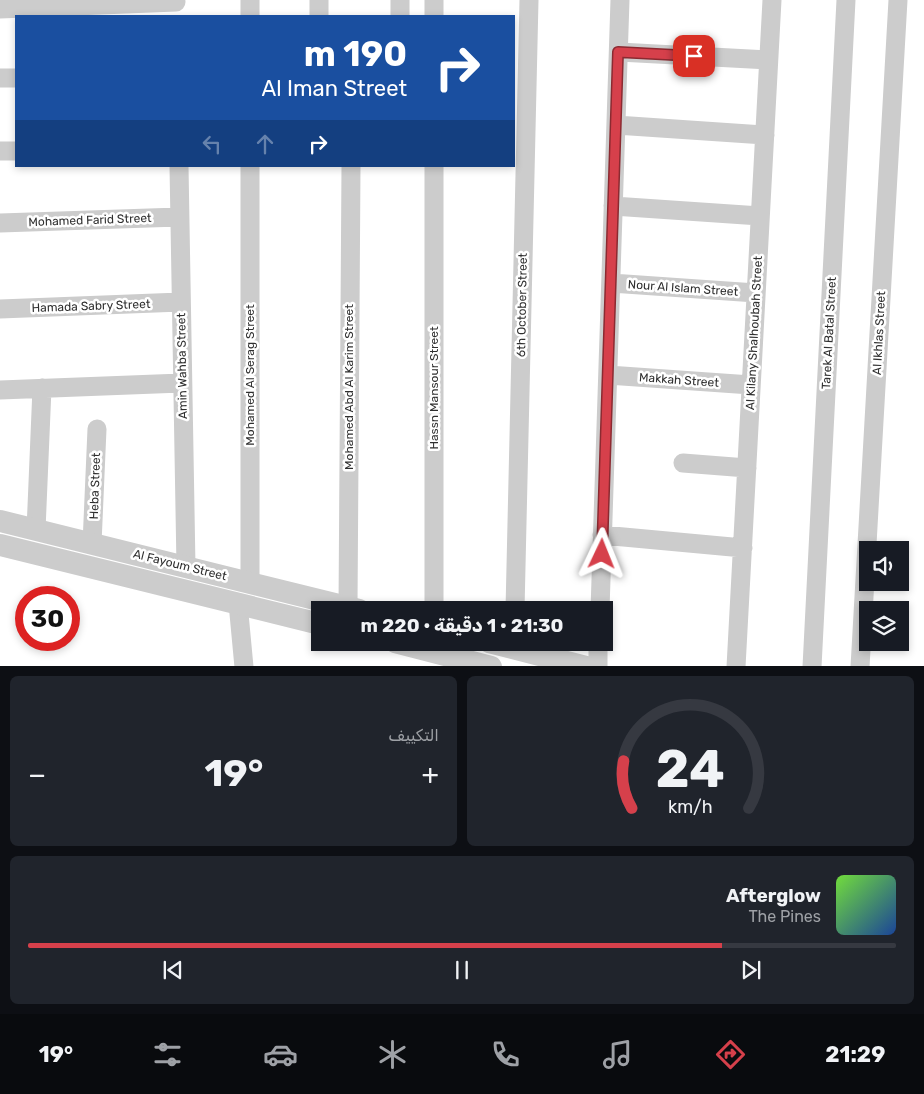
<!DOCTYPE html>
<html lang="ar">
<head>
<meta charset="utf-8">
<style>
	body { margin:0; font-family:Rubik,"Noto Naskh Arabic",sans-serif; background:#20242c; color:#f1f3f6; direction:rtl; height:100vh; display:flex; flex-direction:column; font-size:19px; white-space:nowrap }
	* { box-sizing:border-box; margin:0 }
	p { font-size:16px; color:#9ea1a6 }
	.icon { flex:none; width:28px; height:28px; fill:none; stroke:currentColor; stroke-width:2; stroke-linecap:round; stroke-linejoin:round }
	.map { position:relative; height:666px; overflow:hidden; direction:ltr }
	.drawer { display:flex; flex-direction:column; gap:10px; padding:10px; background:#0d0f14; flex:1 }
	.drawer>* { flex:none }
	.banner { position:absolute; left:15px; top:15px; width:500px; height:152px; border-radius:0px; box-shadow:0 2px 8px #0003; direction:rtl; background:#1a4fa0; color:#fff; overflow:hidden }
	.controls { position:absolute; left:859px; top:541px; display:grid; gap:10px }
	.controls a { display:grid; place-items:center; width:50px; height:50px; border-radius:0px; background:#171b24; box-shadow:0 2px 8px #0003; font-size:25px }
	.speed { position:absolute; left:15px; top:586px; display:flex; gap:10px; font-size:25px; font-weight:700; text-align:center }
	.speed>* { display:grid; place-content:center; width:65px; height:65px; border-radius:50%; background:#171b24; box-shadow:0 2px 8px #0003; line-height:1 }
	.speed .limit { border:8px solid #d22; background:#fff; color:#111 }
	.pin { position:absolute; display:grid; place-items:center; width:42px; height:42px; color:#fff; margin:-21px; border-radius:10px; box-shadow:0 2px 8px #0006 }
	.me { position:absolute; width:55px; margin:-28px; rotate:2deg; stroke-linejoin:round; filter:drop-shadow(0 0 4px #0008) }
	.turn { display:flex; align-items:center; gap:18px; height:105px; padding:0 25px; font-size:22px }
	.turn .icon { width:65px; height:65px; stroke-width:2.5 }
	.turn b { display:block; font-size:35px; line-height:42px }
	.lanes { display:flex; align-items:center; height:48px; padding:0 25px; background:#0003; justify-content:center; gap:25px; direction:ltr }
	.lanes .off { opacity:.35 }
	.big { font-size:38px; font-weight:700; line-height:1.1 }
	.drawer .card { flex:1; display:flex; flex-direction:column; justify-content:center; gap:8px; min-width:0; padding:0 18px; border-radius:8px; background:#20242c }
	.drawer .dial { align-items:center; gap:0 }
	.dial svg { height:130px; overflow:visible; fill:none; stroke:#363941; stroke-width:7; stroke-linecap:round; text-anchor:middle }
	.dial text { fill:#f1f3f6; stroke:none }
	.song { display:flex; align-items:center; gap:15px }
	.cover { width:60px; height:60px; border-radius:8px; background:linear-gradient(135deg,hsl(100 70% 55%),hsl(220 70% 35%)) }
	.played { height:5px; border-radius:2px; background:linear-gradient(90deg,#d6404b 80%,#363941 80%) }
	.keys { display:flex; justify-content:space-around; direction:ltr }
	.heat { display:flex; justify-content:space-between; align-items:center; font-size:28px; direction:ltr }
	.drawer .tiles { flex:1; display:grid; gap:10px; grid-template-columns:1fr 1fr }
	.card:last-child { grid-column:span 2 }
	.trip { position:absolute; left:311px; top:601px; width:302px; height:50px; border-radius:0px; background:#171b24; box-shadow:0 2px 8px #0003; font-weight:700; line-height:50px; text-align:center; direction:rtl }
	.tab-bar { display:flex; height:80px; justify-content:space-around; align-items:center; background:#090b0e; color:#9ea1a6 }
	.tab-bar .icon { width:35px; height:35px }
	.tab-bar .selected { color:#d6404b }
	.tab-bar b { font-size:22px; color:#f1f3f6 }
	.map>svg:first-child { display:block }
	.lines { fill:none; stroke-linecap:round; stroke-linejoin:round }
	.minor { stroke:#ccc; stroke-width:19 }
	.tertiary { stroke:#ccc; stroke-width:22 }
	.route-casing { stroke:#8b2a31; stroke-width:12 }
	.route { stroke:#d6404b; stroke-width:9 }
	.labels { text-anchor:middle; stroke-width:5; stroke-linejoin:round; paint-order:stroke }
	.street-label { font-size:12px; fill:#2f2f2f; stroke:#fff }
</style>
</head>
<body>
<div class="map">
<svg width="924" height="667" viewBox="0 0 924 667">
	<rect width="100%" height="100%" fill="#fff"/>
	<g class="lines">
		<path class="minor" d="M250,0V16
			M319,0V16
			M0,9L176,2
			M400,16V0
			M434,16V0
			M619,52L768,60
			M0,78H16
			M616,125L765,135
			M0,151H16
			M179,166L186,567
			M250,166V583
			M613,206L760,216
			M0,223L179,217
			M611,283L756,293
			M0,309L181,302
			M608,375L751,385
			M0,390L182,383
			M683,463L747,468
			M36,530L42,388
			M602,535L743,548
			M92,544L97,429
			M238,603L244,667
			M348,607L351,166
			M434,610V166
			M515,610L529,0
			M600,610L620,0
			M598,667V642
			M736,667L772,0
			M812,667L846,0
			M860,667L898,0"/>
		<path class="tertiary" d="M0,521L359,610
			M0,545L320,624
			M395,642L491,667
			M489,642L586,667"/>
	</g>
	<g class="lines">
		<g class="route-casing">
			<path id="route" d="M602,554L618,52L694,56"/>
		</g>
		<use href="#route" class="route"/>
	</g>
	<g class="labels">
		<g class="street-label">
			<text transform="translate(90 220) rotate(-2)" y="4">Mohamed Farid Street</text>
			<text transform="translate(683 288) rotate(4)" y="4">Nour Al Islam Street</text>
			<text transform="translate(522 305) rotate(-89)" y="4">6th October Street</text>
			<text transform="translate(91 306) rotate(-2)" y="4">Hamada Sabry Street</text>
			<text transform="translate(754 333) rotate(-87)" y="4">Al Kilany Shalhoubah Street</text>
			<text transform="translate(829 333) rotate(-87)" y="4">Tarek Al Batal Street</text>
			<text transform="translate(879 333) rotate(-87)" y="4">Al Ikhlas Street</text>
			<text transform="translate(182 366) rotate(-91)" y="4">Amin Wahba Street</text>
			<text transform="translate(250 375) rotate(-90)" y="4">Mohamed Al Serag Street</text>
			<text transform="translate(679 380) rotate(4)" y="4">Makkah Street</text>
			<text transform="translate(349 387) rotate(-90)" y="4">Mohamed Abd Al Karim Street</text>
			<text transform="translate(434 388) rotate(-90)" y="4">Hassn Mansour Street</text>
			<text transform="translate(95 486) rotate(-88)" y="4">Heba Street</text>
			<text transform="translate(180 565) rotate(14)" y="4">Al Fayoum Street</text>
		</g>
	</g>
</svg>
<div class="controls">
<a><svg class="icon" aria-label="sound" viewBox="0 0 24 24"><path d="M4 9h4l5-4v14l-5-4H4zM17 9q2 3 0 6"/></svg></a>
<a><svg class="icon" aria-label="layers" viewBox="0 0 24 24"><path d="M12 4l9 5-9 5-9-5zM3 14l9 5 9-5"/></svg></a>
</div>
<div class="speed"><div class="limit">30</div></div>
<div class="pin" style="left:694px;top:56px;background:#d93025"><svg class="icon" aria-label="arrive" viewBox="0 0 24 24"><path d="M6 21V4h12l-3 4 3 4H6"/></svg></div>
<svg class="me" style="left:602px;top:554px" viewBox="-20 -20 40 40"><path d="M0-17L14 15 0 8-14 15z" fill="#d6404b" stroke="#fff" stroke-width="4"/></svg>
<div class="trip">21:30 · 1 دقيقة · 220 m</div>
<div class="banner">
<div class="turn"><svg class="icon" aria-label="right" viewBox="0 0 24 24"><path d="M7 20v-9h11M14 6l5 5-5 5"/></svg><div><b>190 m</b>Al Iman Street</div></div>
<div class="lanes"><svg class="icon off" aria-label="left" viewBox="0 0 24 24"><path d="M17 20v-9H6M10 6l-5 5 5 5"/></svg><svg class="icon off" aria-label="ahead" viewBox="0 0 24 24"><path d="M12 20V5M6 11l6-6 6 6"/></svg><svg class="icon" aria-label="right" viewBox="0 0 24 24"><path d="M7 20v-9h11M14 6l5 5-5 5"/></svg></div>
</div>
</div>
<section class="drawer">
<div class="tiles">
<div class="card dial"><svg viewBox="0 0 100 80">
<path d="M14 69A42 42 0 1 1 86 69"/>
<path d="M14 69A42 42 0 0 1 9 40" stroke="#d6404b"/>
<text x="50" y="56" font-size="32" font-weight="700">24</text>
<text x="50" y="72" font-size="11">km/h</text>
</svg></div>
<div class="card"><p>التكييف</p>
<div class="heat"><a>−</a><b class="big">19°</b><a>+</a></div>
</div>
<div class="card">
<div class="song"><i class="cover"></i><div><b>Afterglow</b><p>The Pines</p></div></div>
<div class="played"></div>
<div class="keys"><svg class="icon" aria-label="previous" viewBox="0 0 24 24"><path d="M18 5L8 12l10 7zM5 5v14"/></svg><svg class="icon" aria-label="pause" viewBox="0 0 24 24"><path d="M8 5v14M16 5v14"/></svg><svg class="icon" aria-label="next" viewBox="0 0 24 24"><path d="M6 5l10 7-10 7zM19 5v14"/></svg></div>
</div>
</div>
</section>
<nav class="tab-bar">
<b>21:29</b>
<svg class="icon selected" aria-label="directions" viewBox="0 0 24 24"><path d="M12 3l9 9-9 9-9-9zM9 14v-3h6M13 9l2 2-2 2"/></svg>
<svg class="icon" aria-label="music" viewBox="0 0 24 24"><path d="M9 18V5l10-2v13"/><circle cx="6" cy="18" r="3"/><circle cx="16" cy="16" r="3"/></svg>
<svg class="icon" aria-label="phone" viewBox="0 0 24 24"><path d="M5 4h4l2 5-3 2q2 4 5 5l2-3 5 2v4C11 20 4 13 5 4z"/></svg>
<svg class="icon" aria-label="climate" viewBox="0 0 24 24"><path d="M12 3v18M4 7l16 10M4 17L20 7"/></svg>
<svg class="icon" aria-label="car" viewBox="0 0 24 24"><path d="M5 17H2v-5l4-1 3-4h7l3 4 3 1v5h-3M9 17h6M6 11h13"/><circle cx="7" cy="17" r="2"/><circle cx="17" cy="17" r="2"/></svg>
<svg class="icon" aria-label="filters" viewBox="0 0 24 24"><path d="M4 7h16M4 17h16"/><circle cx="9" cy="7" r="2"/><circle cx="15" cy="17" r="2"/></svg>
<b>19°</b>
</nav>
</body>
</html>
